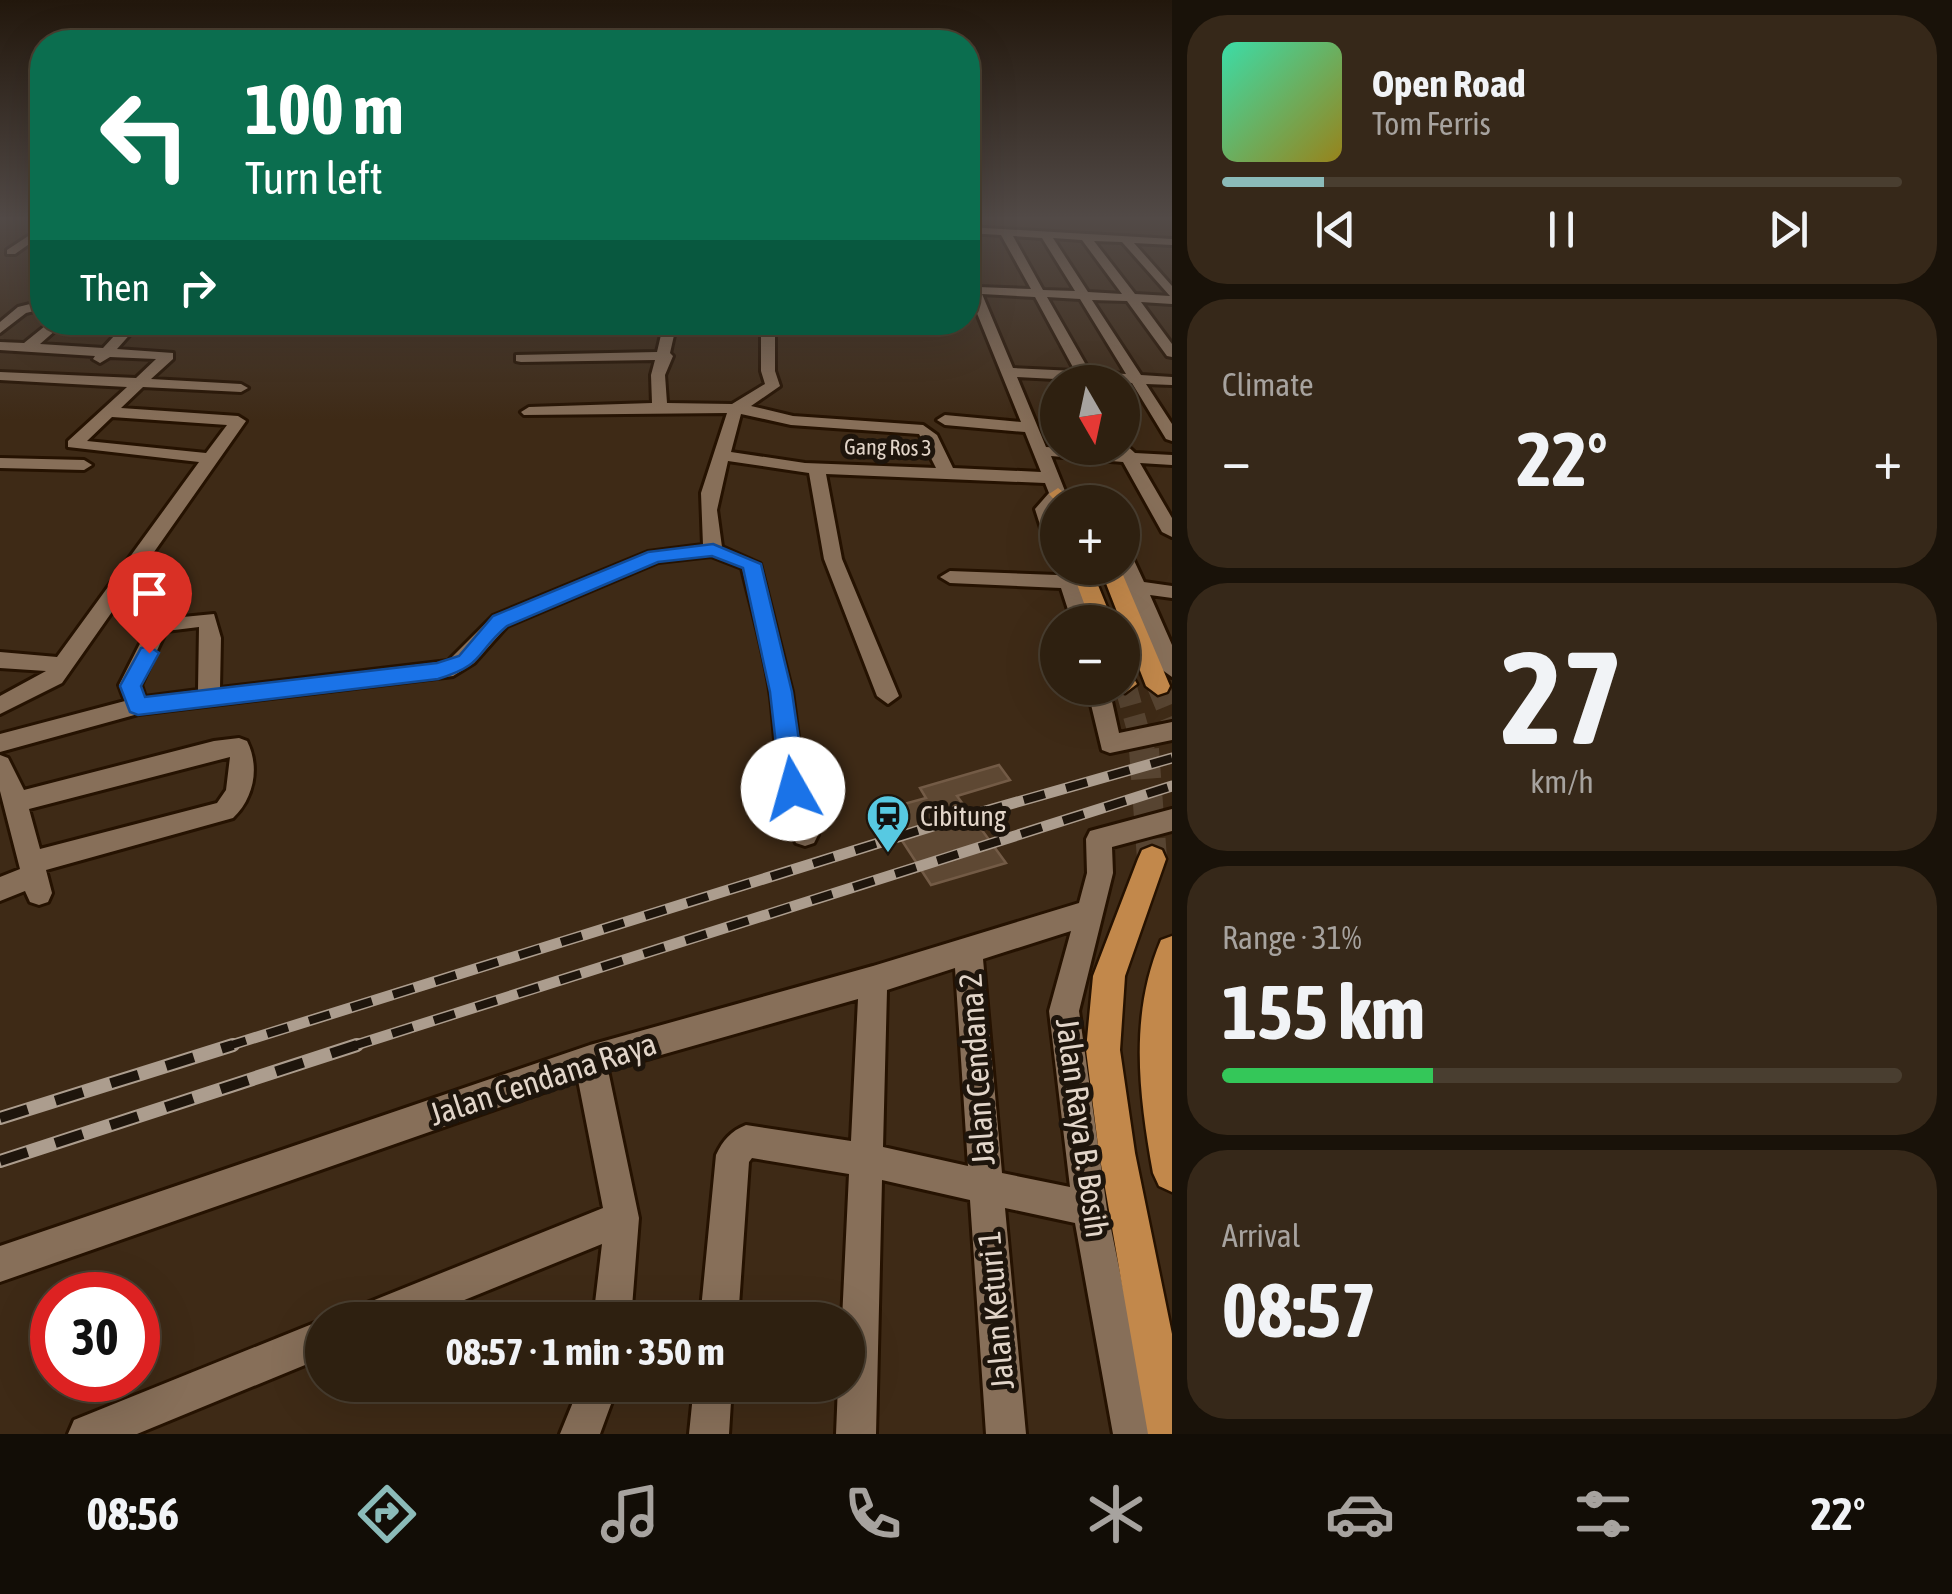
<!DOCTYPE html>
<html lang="en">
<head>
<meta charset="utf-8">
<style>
	body { margin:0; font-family:"Asap Condensed",sans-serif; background:#362819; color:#f1f3f6; height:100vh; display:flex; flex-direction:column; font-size:38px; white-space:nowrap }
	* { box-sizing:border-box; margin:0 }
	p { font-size:32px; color:#a7a39f }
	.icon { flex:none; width:55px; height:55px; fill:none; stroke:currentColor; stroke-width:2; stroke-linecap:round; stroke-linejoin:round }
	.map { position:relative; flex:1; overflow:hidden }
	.drawer { display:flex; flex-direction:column; gap:15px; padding:15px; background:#191209; width:780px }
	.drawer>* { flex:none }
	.hud { position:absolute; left:30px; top:30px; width:950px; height:305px; border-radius:40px; box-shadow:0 10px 40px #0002,0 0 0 2px #493e30; background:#0b6e4f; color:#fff; overflow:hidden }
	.needle { width:65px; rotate:171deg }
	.tools { position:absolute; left:1040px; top:365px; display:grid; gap:20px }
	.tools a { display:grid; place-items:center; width:100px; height:100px; border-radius:50%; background:#2e2010; box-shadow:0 10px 40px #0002,0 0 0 2px #493e30; font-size:50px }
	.speed { position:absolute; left:30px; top:1272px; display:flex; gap:20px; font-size:50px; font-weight:700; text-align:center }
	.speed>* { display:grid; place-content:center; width:130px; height:130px; border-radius:50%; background:#2e2010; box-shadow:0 10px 40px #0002,0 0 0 2px #493e30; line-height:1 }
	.speed .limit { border:15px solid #d22; background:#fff; color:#111 }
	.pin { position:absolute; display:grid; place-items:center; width:85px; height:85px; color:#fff; margin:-102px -42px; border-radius:50% 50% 50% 0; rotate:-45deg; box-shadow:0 0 10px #0007 }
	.pin .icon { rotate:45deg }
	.me { position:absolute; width:110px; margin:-55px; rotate:353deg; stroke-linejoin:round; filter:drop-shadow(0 0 8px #0008) }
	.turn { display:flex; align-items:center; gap:35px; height:210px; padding:0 50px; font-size:45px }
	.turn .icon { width:130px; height:130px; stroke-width:2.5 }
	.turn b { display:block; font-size:70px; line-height:85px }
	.then { display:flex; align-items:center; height:95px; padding:0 50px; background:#0003; gap:20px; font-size:38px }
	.big { font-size:75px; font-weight:700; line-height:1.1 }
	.drawer .card { flex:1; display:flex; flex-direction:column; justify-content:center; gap:15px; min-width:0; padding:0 35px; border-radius:40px; background:#362819 }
	.drawer .dial { align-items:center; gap:0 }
	.dial b { font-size:130px; line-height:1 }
	.song { display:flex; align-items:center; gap:30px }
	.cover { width:120px; height:120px; border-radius:15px; background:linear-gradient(135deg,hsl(160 70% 55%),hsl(50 70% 35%)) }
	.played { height:10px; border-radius:5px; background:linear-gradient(90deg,#8bbbb9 15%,#493e30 15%) }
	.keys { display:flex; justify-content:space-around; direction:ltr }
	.heat { display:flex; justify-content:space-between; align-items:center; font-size:55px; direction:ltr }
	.charge { height:15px; border-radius:8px; background:linear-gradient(90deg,#34c759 31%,#493e30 0) }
	.trip { position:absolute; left:305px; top:1302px; width:560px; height:100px; border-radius:50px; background:#2e2010; box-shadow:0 10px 40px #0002,0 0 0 2px #493e30; font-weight:700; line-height:100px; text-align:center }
	.tabs { display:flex; height:160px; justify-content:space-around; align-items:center; background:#120d06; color:#a7a39f }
	.tabs .icon { width:70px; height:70px }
	.tabs .active { color:#8bbbb9 }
	.tabs b { font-size:45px; color:#f1f3f6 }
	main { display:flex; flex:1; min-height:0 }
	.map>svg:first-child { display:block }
	.building { fill:#5e4833; stroke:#735b46; stroke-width:2.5 }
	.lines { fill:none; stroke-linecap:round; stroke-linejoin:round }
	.major-tunnel-far1 { stroke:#574431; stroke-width:22; stroke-dasharray:22 11; stroke-linecap:butt }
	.major-tunnel { stroke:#574431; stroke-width:30; stroke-dasharray:30 15; stroke-linecap:butt }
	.minor-casing { stroke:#251201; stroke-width:6 }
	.major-casing { stroke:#251201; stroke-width:5 }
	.minor { fill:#876f59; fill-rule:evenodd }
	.major { fill:#c2884b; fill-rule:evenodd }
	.rail-far1-casing { stroke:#ac9d8e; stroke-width:11 }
	.rail-casing { stroke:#ac9d8e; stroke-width:14 }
	.rail-far1 { stroke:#1e150c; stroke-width:8; stroke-dasharray:22; stroke-linecap:butt }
	.rail { stroke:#1e150c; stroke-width:10; stroke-dasharray:29; stroke-linecap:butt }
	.route { fill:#1a73e8; stroke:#114b97; stroke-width:2.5 }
	.labels { text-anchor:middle; stroke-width:10; stroke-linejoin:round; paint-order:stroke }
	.far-street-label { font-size:22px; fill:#e2d5c9; stroke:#1e150c }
	.poi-label { font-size:28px; fill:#e2d5c9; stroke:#1e150c; text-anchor:start }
	.near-street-label { font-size:32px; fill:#e2d5c9; stroke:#1e150c }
</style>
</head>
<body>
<main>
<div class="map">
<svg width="1172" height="1434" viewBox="0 0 1172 1434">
	<rect width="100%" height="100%" fill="#3e2a16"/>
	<path class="building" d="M999,765L1010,780L957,796L1006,863L931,885L882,810L926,798L920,788Z"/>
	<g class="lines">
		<path class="major-tunnel-far1" d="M1125,684L1144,751
			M1158,686L1172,720"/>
		<path class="major-tunnel" d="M1144,749L1152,859"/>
		<g class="minor-casing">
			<path id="minor" d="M42,227V235L15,254H7V250Z
				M968,227L1172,239V245L1134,243L1172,286V304L1141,302L1172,344V357L1167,356L1127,301L1092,300L1141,375L1172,377V385L1146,384L1172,424V441L1166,439L1132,383L1017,377L1046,447L1118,451L1116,448H1122L1124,443L1135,453L1172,455V465L1140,463L1172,518V537L1162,532L1123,462L1051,456L1065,491L1082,502H1058L1053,510L1058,523V559L1049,553L1035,509L1049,493L1045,483L826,474L842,559L899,696L888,704L877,696L824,559L809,473L728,461L717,510L722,547L760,564L792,692L805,789L818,835L814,843L805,846L796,843C775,799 777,744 771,697C765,654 752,610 742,568L711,556L658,562L507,626L474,663L453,676L138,714L0,752V734L125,701L119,685L152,620L214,614L221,638L220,688L448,661L493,616L648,552L703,545L701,493L727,413L524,415L521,412L529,407L652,403L651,375L655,360L521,362L516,361V355L657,352L664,322H677L670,353L673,356L665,375L667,403L732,404L765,384L761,371V333L699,323L768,326L775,330V371L780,386L751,406L793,416L923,425L937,435L953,468L1041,472L1025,432L945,425L937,420L945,415L1021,422L968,291V273L972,274L978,287L1031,289L1001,235L968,233ZM1013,236L1042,238L1075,291L1043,290ZM1053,238L1082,240L1122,294L1088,292ZM1094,241L1122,242L1170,296L1135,294ZM982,294L1035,297L1075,371L1013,368ZM1047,297L1080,299L1126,374L1090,372ZM741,414L791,425L919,434L936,468L805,463L731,452ZM199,627L198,690L145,697L141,685L166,631Z
				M42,301V309L26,313L0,333V322L18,307Z
				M50,322H65L40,344L103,348L127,322H141L117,349L173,353V359L151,379L241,384L248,388L241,392L143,387L121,408L238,416L246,421L62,683L0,714V696L46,671L0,668V652L57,657L199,462L68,447V441L127,387L0,380V372L136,378L156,359L110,357L100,363L93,359L95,356L0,350V342L24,343ZM112,417L227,425L206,453L87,441Z
				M0,458L84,460L92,465L84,470L0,468Z
				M1122,548L1131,554L1144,582L1172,586V598L1150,595L1172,645V677L1161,669L1118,568H1122Z
				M1058,565L1073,569L1092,622H1072L1061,588L950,583L940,577L950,571L1057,575Z
				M1087,688H1109L1119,733L1172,722V740L1110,753L1102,750Z
				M239,738L247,741C260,767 254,798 233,818L46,870L52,893L48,902L39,905L30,902L25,891L0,901V877L20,869L0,791V755L8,758L24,790L214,741ZM230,757L226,790L217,803L40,849L29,809Z
				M1172,809V831L1112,847L1113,873L1079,1011L1107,1209L1153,1434H1113L1075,1223L1005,1208L1026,1434H986L970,1200L882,1180L876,1434H836L838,1385H848V1320H842L849,1174L752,1158L749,1162L738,1320H700L716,1155C723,1140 731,1131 746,1125L851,1141L858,999L608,1070L639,1218L631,1320H593L602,1244L415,1320H351L357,1307L603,1208L578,1080L0,1282V1246L590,1045L873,966L1079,903L1087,873L1086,839L1090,831ZM1071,931L1049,1011L1070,1187L1002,1173L983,959ZM955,968L968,1166L883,1147L887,990Z
				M322,1320V1358L137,1434H68L74,1420Z
				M580,1385H618L600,1434H560Z
				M694,1385H732L729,1434H689Z"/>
		</g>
		<g class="major-casing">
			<path id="major" d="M1058,488L1076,502L1058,504L1049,494Z
				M1071,568H1091L1113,622H1091Z
				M1100,568H1120L1170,686L1167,692L1158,695L1146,686Z
				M1122,669L1130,672L1137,684L1125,693L1115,688H1122Z
				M1152,846L1162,850L1166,859L1125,976L1120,1050L1135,1153L1172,1334V1434H1148L1099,1153L1086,1050L1093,976L1138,859L1142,850Z
				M1172,936V1192L1159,1186L1153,1173C1139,1095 1129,1015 1161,940Z"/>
		</g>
		<use href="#minor" class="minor"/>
		<use href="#major" class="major"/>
		<g class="rail-far1-casing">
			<path id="rail-far1" d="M225,1047L933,826L1172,758
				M350,1047L1172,786"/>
		</g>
		<g class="rail-casing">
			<path id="rail" d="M0,1118L233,1045
				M0,1161L357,1045"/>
		</g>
		<use href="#rail-far1" class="rail-far1"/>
		<use href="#rail" class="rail"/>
	</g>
	<linearGradient id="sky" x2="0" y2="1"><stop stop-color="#22170c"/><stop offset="0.52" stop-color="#524a47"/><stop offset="1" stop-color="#524a47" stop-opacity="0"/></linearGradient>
	<rect width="1172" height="420" fill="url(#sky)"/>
	<path class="route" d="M713,544L761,564L792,692L806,789L802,796H785L781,789L770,692L743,568L712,556L658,562L507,626C474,654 486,664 438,679L138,715L130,712L120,686L141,648L149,646L159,653L141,686L145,697L437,663L459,656L493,616L648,552Z"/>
	<defs>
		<g id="station-pin" transform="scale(2.25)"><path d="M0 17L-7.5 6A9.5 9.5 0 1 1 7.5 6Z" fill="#57c9e2" stroke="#1e150c"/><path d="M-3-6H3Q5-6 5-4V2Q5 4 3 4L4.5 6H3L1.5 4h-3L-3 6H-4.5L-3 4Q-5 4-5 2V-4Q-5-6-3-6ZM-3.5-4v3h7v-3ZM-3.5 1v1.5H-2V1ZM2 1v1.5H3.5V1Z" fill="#111"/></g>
	</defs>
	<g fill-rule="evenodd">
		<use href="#station-pin" x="888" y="816"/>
	</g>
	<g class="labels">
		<g class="far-street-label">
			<text transform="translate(888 447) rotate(1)" y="8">Gang Ros 3</text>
		</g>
		<g class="poi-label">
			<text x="920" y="826">Cibitung</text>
		</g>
		<g class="near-street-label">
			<text transform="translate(977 1069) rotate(-94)" y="11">Jalan Cendana 2</text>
			<text transform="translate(543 1079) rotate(-18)" y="11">Jalan Cendana Raya</text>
			<text transform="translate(1082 1128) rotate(82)" y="11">Jalan Raya B. Bosih</text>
			<text transform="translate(996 1310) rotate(-95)" y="11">Jalan Keturi 1</text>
		</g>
	</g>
</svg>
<div class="tools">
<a><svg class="needle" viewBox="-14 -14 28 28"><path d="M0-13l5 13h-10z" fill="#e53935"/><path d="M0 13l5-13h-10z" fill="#a7a39f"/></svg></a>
<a>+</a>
<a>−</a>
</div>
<div class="speed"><div class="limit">30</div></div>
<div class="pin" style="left:149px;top:653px;background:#d93025"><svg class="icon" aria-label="arrive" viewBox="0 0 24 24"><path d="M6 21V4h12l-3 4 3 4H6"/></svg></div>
<svg class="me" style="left:793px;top:789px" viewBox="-20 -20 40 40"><circle r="19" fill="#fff"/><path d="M0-13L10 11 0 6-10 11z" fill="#1a73e8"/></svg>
<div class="trip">08:57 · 1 min · 350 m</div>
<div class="hud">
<div class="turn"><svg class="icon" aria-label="left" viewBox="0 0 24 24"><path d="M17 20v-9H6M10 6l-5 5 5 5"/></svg><div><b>100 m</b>Turn left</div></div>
<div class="then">Then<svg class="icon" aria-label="right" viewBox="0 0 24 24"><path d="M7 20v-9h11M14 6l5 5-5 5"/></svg></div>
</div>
</div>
<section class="drawer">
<div class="card">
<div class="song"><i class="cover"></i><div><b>Open Road</b><p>Tom Ferris</p></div></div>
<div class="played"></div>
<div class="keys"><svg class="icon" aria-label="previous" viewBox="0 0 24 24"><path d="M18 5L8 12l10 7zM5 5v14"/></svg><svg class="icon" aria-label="pause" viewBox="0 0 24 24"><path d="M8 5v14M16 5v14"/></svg><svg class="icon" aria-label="next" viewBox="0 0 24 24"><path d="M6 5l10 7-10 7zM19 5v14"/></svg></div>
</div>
<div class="card"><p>Climate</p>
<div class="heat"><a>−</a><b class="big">22°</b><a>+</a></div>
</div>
<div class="card dial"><b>27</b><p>km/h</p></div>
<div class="card"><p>Range · 31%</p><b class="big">155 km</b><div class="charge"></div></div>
<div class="card"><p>Arrival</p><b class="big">08:57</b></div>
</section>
</main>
<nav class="tabs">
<b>08:56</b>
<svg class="icon active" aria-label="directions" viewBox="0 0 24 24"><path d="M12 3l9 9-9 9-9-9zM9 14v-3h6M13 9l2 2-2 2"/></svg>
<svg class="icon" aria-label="music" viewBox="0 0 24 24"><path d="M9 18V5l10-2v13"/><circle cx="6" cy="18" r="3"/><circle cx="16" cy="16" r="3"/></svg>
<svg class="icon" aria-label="phone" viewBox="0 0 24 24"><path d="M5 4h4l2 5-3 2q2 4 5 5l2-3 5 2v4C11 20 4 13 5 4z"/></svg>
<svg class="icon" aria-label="climate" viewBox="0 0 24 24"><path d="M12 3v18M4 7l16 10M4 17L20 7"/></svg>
<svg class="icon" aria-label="car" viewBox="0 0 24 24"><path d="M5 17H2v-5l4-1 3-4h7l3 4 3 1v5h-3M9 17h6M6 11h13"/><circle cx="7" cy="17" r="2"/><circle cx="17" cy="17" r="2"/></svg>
<svg class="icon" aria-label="filters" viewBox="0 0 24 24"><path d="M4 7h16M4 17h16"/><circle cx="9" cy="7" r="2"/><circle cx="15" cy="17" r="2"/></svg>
<b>22°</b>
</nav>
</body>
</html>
